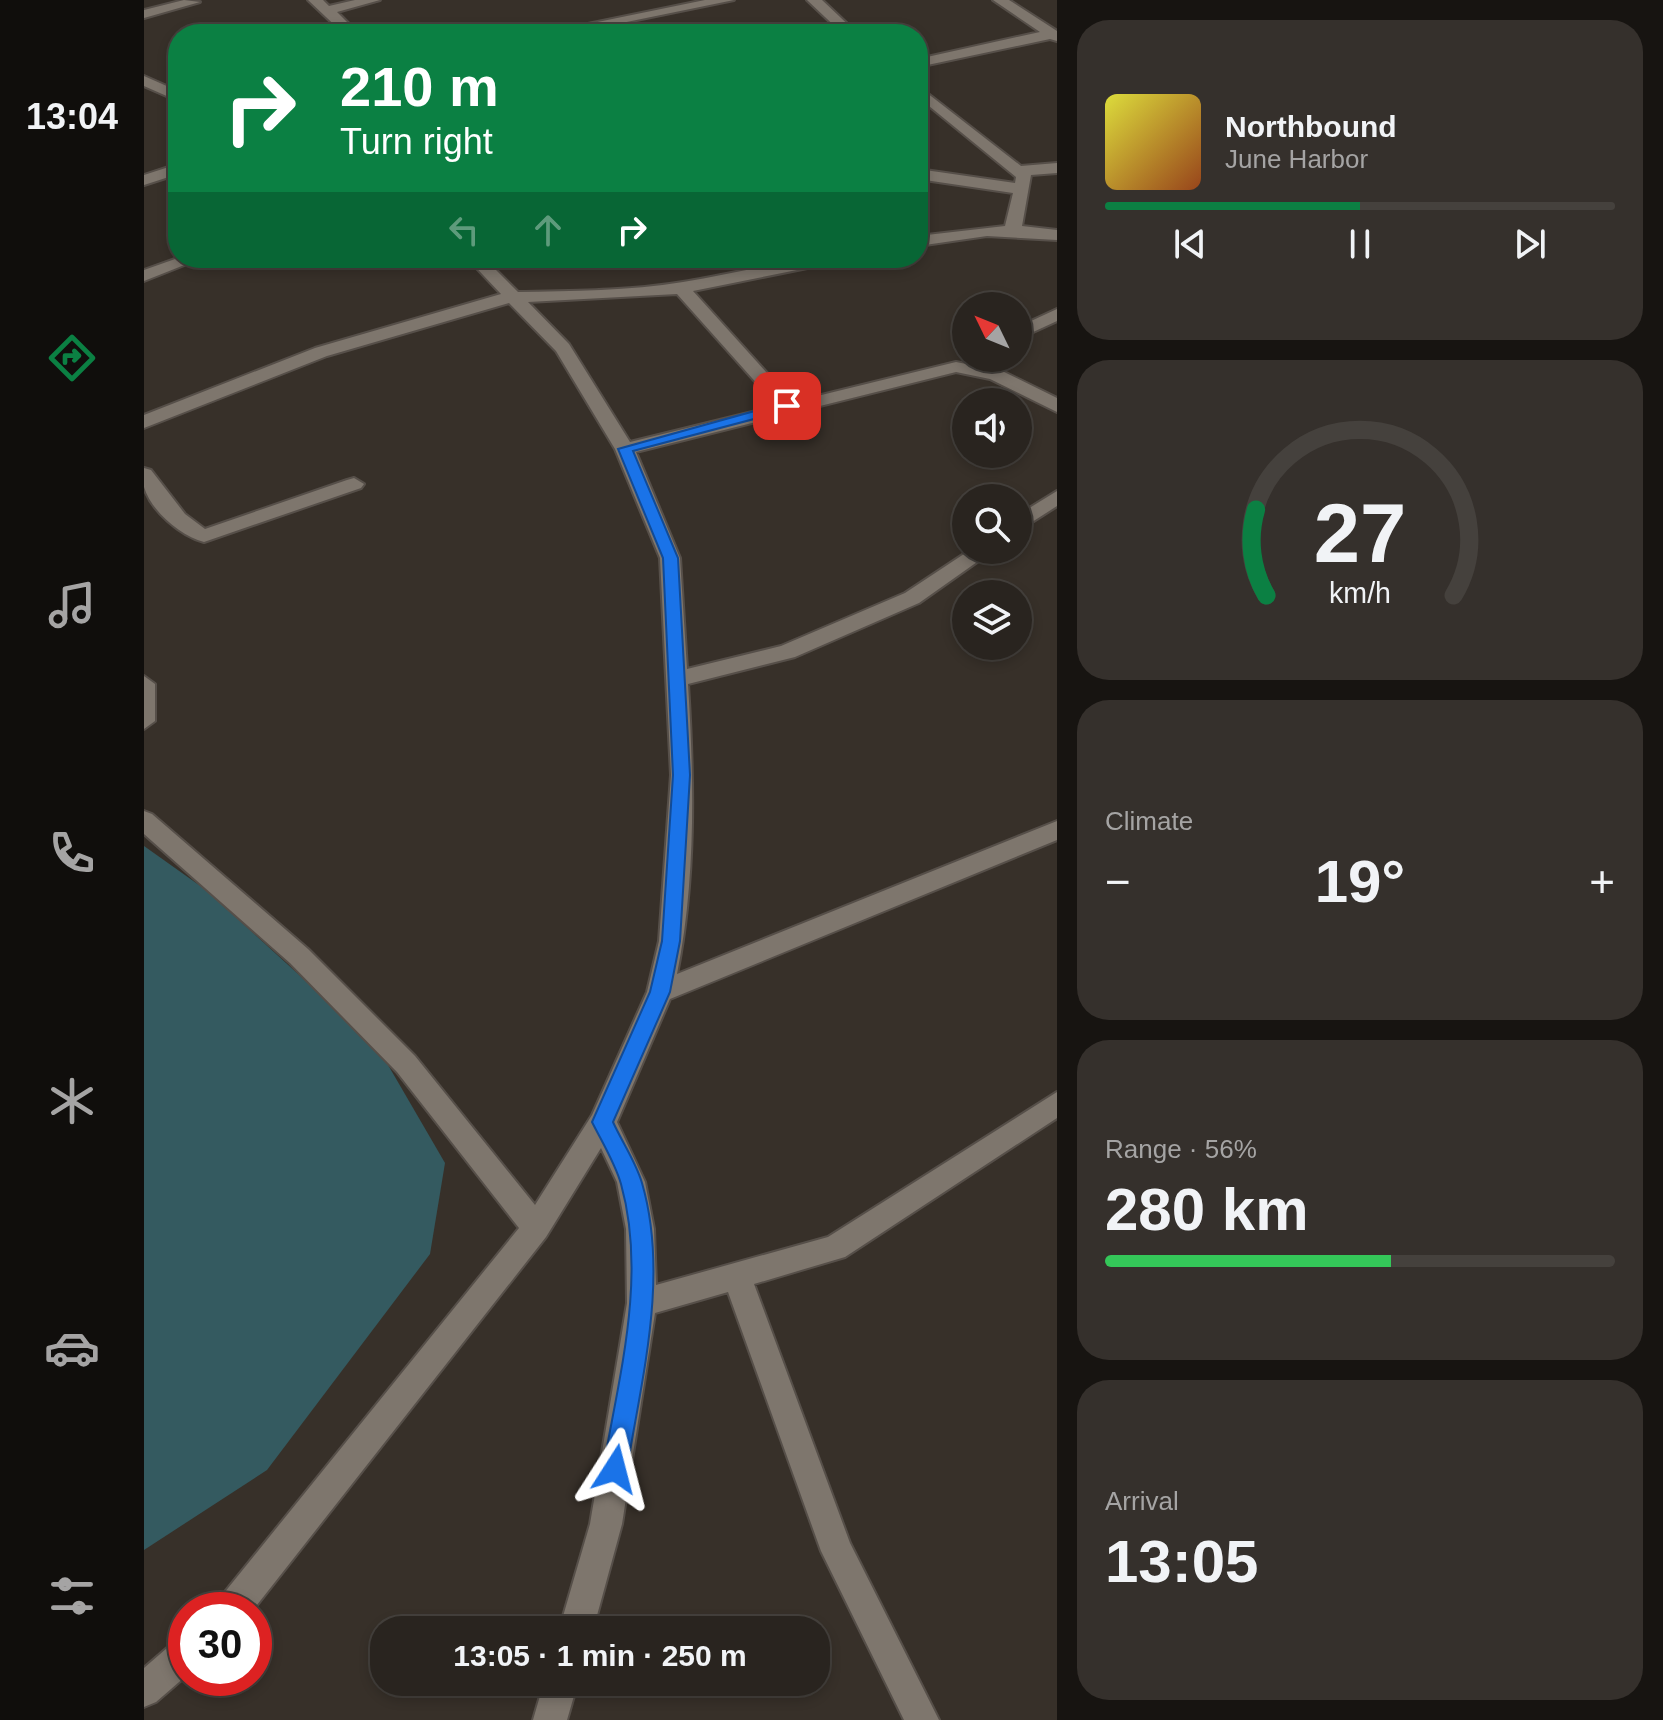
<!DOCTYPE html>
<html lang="en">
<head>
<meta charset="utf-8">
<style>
	body { margin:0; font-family:Arial,sans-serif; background:#35302c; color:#f1f3f6; height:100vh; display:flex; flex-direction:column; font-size:30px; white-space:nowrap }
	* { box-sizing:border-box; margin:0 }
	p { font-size:26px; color:#a5a4a4 }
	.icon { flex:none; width:44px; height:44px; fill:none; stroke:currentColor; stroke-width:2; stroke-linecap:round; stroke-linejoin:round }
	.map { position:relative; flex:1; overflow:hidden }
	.side { display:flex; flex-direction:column; gap:20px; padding:20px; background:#171411; width:606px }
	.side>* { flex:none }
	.guide { position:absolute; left:24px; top:24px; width:760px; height:244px; border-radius:32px; box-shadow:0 4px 12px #0003,0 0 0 2px #45413d; background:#0b8043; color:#fff; overflow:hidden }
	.needle { width:52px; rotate:313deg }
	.tools { position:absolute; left:808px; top:292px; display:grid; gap:16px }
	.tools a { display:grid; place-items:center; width:80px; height:80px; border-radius:50%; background:#29241f; box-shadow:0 4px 12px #0003,0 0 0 2px #45413d; font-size:40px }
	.speed { position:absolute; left:24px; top:1592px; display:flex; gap:16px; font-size:40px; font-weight:700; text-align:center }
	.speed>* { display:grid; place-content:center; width:104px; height:104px; border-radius:50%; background:#29241f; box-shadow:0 4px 12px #0003,0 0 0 2px #45413d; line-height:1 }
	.speed .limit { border:12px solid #d22; background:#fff; color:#111 }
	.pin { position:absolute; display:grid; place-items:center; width:68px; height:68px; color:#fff; margin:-34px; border-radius:16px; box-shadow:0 4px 12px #0006 }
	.me { position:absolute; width:88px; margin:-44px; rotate:9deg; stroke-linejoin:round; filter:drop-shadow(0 0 6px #0008) }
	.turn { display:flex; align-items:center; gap:28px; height:168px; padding:0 40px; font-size:36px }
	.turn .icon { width:104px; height:104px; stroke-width:2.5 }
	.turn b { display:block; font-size:56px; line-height:68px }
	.lanes { display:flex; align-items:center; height:76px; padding:0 40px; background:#0003; justify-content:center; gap:40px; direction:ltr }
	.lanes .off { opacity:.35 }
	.big { font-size:60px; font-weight:700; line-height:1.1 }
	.side .tile { flex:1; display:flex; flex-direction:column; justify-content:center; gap:12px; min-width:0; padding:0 28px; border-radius:32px; background:#35302c }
	.side .dial { align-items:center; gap:0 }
	.dial svg { height:208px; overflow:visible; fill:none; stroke:#45413d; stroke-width:7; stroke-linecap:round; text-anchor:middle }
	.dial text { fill:#f1f3f6; stroke:none }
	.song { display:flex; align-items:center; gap:24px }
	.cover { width:96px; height:96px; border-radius:12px; background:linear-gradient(135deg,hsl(60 70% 55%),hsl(20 70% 35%)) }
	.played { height:8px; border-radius:4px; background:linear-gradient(90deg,#0b8043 50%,#45413d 50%) }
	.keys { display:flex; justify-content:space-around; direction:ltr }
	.heat { display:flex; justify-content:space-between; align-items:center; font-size:44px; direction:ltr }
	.charge { height:12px; border-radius:6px; background:linear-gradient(90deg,#34c759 56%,#45413d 0) }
	.trip { position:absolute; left:226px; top:1616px; width:460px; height:80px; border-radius:32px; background:#29241f; box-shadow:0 4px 12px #0003,0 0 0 2px #45413d; font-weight:700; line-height:80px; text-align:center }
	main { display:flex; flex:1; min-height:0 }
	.tabs { display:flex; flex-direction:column; width:144px; justify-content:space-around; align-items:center; background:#100e0c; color:#a5a4a4 }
	.tabs .icon { width:56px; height:56px }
	.tabs .selected { color:#0b8043 }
	.tabs b { font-size:36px; color:#f1f3f6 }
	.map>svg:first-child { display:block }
	.water { fill:#345a60 }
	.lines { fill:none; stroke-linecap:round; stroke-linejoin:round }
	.street-casing { stroke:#564f49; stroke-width:4 }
	.street { fill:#7e766d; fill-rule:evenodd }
	.route { fill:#1a73e8; stroke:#114b97; stroke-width:2 }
</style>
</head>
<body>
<main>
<nav class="tabs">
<b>13:04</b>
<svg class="icon selected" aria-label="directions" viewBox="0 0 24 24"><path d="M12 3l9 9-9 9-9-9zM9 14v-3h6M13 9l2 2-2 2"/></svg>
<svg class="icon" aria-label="music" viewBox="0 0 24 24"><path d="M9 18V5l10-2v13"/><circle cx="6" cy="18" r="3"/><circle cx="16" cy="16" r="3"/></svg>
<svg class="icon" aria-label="phone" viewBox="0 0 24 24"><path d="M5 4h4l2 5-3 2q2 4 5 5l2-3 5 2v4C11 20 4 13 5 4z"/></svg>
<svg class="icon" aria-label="climate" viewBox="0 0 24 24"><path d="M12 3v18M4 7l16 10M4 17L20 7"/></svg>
<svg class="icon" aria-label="car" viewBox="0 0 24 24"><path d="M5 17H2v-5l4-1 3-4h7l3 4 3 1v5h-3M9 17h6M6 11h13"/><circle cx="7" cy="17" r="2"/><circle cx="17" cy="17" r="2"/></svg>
<svg class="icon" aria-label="filters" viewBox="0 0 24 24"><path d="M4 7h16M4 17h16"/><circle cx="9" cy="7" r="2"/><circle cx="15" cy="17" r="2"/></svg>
</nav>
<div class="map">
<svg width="913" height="1720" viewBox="0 0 913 1720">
	<rect width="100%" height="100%" fill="#373029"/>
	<path class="water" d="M0,846L62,890L233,1046L301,1163L286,1254L123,1470L0,1550Z"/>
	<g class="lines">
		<g class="street-casing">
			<path id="street" d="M40,0L56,2L0,18V10Z
				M164,0H179L185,6L211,0H236L193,12L215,34H200Z
				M561,0H590L424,34H395Z
				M663,0H678L714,34H699Z
				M849,0H865L913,31V41L906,39L774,67V59L896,32Z
				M0,76L34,91V101L0,86Z
				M774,86L877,166L913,163V173L887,175L878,226L913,230V240L843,236L774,246V236L861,226L869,193L774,179V169L871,183L872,177L774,97Z
				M34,164V174L0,185V175Z
				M34,258H58L0,281V270Z
				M323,258H340L374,292C429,291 485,291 539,282C592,274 643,258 696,258L688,263L549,291L649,402L812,362L858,371L913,398V412L846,379L812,372L492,452L536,558L543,669L637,646L761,593L826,550H850L775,603L651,657L544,684C550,780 552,880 533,974L913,821V840L526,999L473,1122L501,1182L510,1229L512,1285L684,1237L913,1092V1118L701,1257L610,1284L706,1543L795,1720H760L677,1551L584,1292L511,1313L478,1524L449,1630H415L446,1524L483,1303L482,1229L473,1182L457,1148L402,1237L109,1610H71L76,1598L375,1228L253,1072L146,963L0,834V811L8,814L164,949L271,1056L391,1205L448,1115L503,992L515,941L527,775L516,558L471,449L412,351L365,303L183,356L0,428V415L171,348L357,294ZM533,294L633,406L486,442L425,344L384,302Z
				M913,309V321L874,339V327Z
				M0,468L7,470L41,514L61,529L203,480L210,478L220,484L217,488L60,542C37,536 7,511 0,487C0,482 0,474 0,468Z
				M913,491V506L874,531V515Z
				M0,676L11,684V721L0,729Z
				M42,1637V1676L12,1702L0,1707V1668L30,1642Z
				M400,1682H434L423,1720H389Z"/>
		</g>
		<use href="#street" class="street"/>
	</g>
	<path class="route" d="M643,402L650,406L648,409L489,451L534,558L546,775L536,941L526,992L469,1122C478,1142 492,1162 498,1183C525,1276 498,1376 483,1469L479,1477L471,1481L463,1477L459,1469C475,1376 503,1277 477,1184C471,1163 458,1142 448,1122L506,992L518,941L529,775L519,558L474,449Z"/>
</svg>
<div class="tools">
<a><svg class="needle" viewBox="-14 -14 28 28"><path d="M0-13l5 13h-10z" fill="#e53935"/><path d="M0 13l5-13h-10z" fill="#a5a4a4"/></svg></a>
<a><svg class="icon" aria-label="sound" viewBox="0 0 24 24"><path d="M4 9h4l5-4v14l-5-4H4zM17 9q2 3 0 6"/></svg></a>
<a><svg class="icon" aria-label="search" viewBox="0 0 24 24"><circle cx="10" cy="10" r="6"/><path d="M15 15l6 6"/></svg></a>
<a><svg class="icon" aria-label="layers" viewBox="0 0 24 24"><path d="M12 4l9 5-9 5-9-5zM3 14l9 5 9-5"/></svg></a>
</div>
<div class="speed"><div class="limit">30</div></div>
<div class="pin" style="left:643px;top:406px;background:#d93025"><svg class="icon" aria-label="arrive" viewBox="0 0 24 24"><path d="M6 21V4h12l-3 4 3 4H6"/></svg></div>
<svg class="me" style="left:471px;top:1469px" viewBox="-20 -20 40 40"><path d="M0-17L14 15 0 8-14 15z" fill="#1a73e8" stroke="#fff" stroke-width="4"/></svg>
<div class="trip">13:05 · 1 min · 250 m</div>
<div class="guide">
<div class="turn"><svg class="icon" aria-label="right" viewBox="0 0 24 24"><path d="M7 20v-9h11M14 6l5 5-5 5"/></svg><div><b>210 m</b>Turn right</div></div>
<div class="lanes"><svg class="icon off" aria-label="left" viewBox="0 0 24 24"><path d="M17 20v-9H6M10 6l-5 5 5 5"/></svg><svg class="icon off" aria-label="ahead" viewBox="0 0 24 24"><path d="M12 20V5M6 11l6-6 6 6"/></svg><svg class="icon" aria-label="right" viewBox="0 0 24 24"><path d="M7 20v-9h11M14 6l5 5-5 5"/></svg></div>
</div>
</div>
<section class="side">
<div class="tile">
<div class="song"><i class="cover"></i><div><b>Northbound</b><p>June Harbor</p></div></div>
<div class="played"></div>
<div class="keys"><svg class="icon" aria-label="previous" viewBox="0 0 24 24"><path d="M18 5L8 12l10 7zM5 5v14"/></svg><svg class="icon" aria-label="pause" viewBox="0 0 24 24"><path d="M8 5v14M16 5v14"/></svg><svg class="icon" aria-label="next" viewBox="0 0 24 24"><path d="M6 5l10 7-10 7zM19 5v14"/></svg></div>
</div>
<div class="tile dial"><svg viewBox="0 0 100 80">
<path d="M14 69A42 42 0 1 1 86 69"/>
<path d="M14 69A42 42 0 0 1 10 36" stroke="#0b8043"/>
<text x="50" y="56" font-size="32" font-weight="700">27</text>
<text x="50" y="72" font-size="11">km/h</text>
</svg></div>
<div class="tile"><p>Climate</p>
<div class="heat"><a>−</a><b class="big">19°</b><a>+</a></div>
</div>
<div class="tile"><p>Range · 56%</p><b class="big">280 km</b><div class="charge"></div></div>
<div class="tile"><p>Arrival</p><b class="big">13:05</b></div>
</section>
</main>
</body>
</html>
